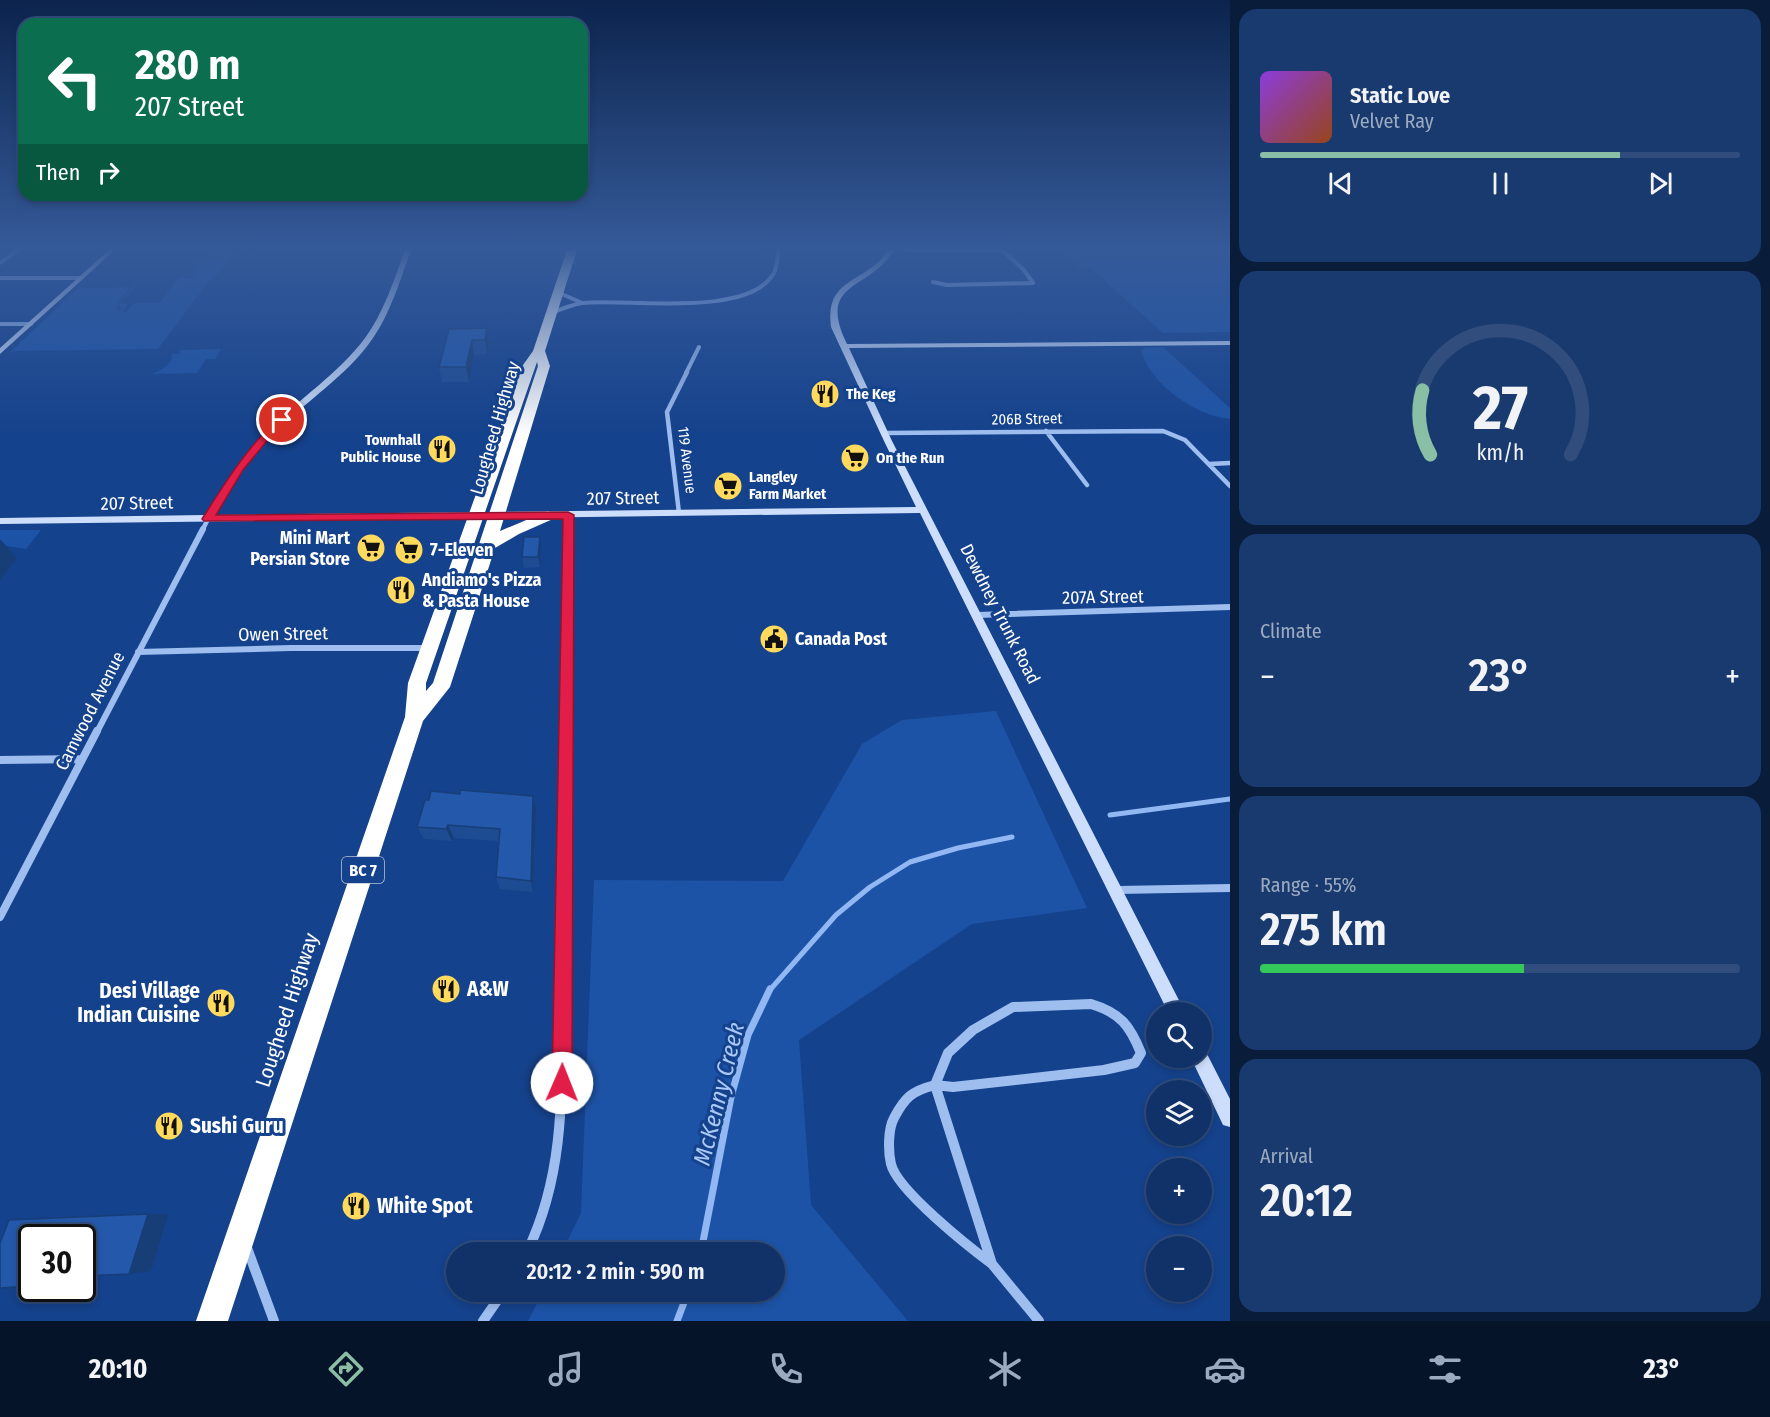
<!DOCTYPE html>
<html lang="en">
<head>
<meta charset="utf-8">
<style>
	body { margin:0; font-family:"Fira Sans Condensed",sans-serif; background:#193a6f; color:#f1f3f6; height:100vh; display:flex; flex-direction:column; font-size:22px; white-space:nowrap }
	* { box-sizing:border-box; margin:0 }
	p { font-size:20px; color:#9caac0 }
	.icon { flex:none; width:33px; height:33px; fill:none; stroke:currentColor; stroke-width:2; stroke-linecap:round; stroke-linejoin:round }
	.map { position:relative; flex:1; overflow:hidden }
	.side { display:flex; flex-direction:column; gap:9px; padding:9px; background:#091c3a; width:540px }
	.side>* { flex:none }
	.banner { position:absolute; left:18px; top:18px; width:570px; height:183px; border-radius:18px; box-shadow:0 3px 9px #0003,0 0 0 2px #304d7d; background:#0b6e4f; color:#fff; overflow:hidden }
	.tools { position:absolute; left:1146px; top:1002px; display:grid; gap:12px }
	.tools a { display:grid; place-items:center; width:66px; height:66px; border-radius:50%; background:#103269; box-shadow:0 3px 9px #0003,0 0 0 2px #304d7d; font-size:30px }
	.speed { position:absolute; left:18px; top:1224px; display:flex; gap:12px; font-size:30px; font-weight:700; text-align:center }
	.speed>* { display:grid; place-content:center; width:78px; height:78px; border-radius:50%; background:#103269; box-shadow:0 3px 9px #0003,0 0 0 2px #304d7d; line-height:1 }
	.speed .limit { border:3px solid #111; border-radius:9px; background:#fff; color:#111 }
	.pin { position:absolute; display:grid; place-items:center; width:51px; height:51px; color:#fff; margin:-26px; border:3px solid #fff; border-radius:50%; box-shadow:0 2px 6px #0007 }
	.me { position:absolute; width:66px; margin:-33px; rotate:1deg; stroke-linejoin:round; filter:drop-shadow(0 0 4px #0008) }
	.turn { display:flex; align-items:center; gap:21px; height:126px; padding:0 18px; font-size:27px }
	.turn .icon { width:78px; height:78px; stroke-width:2.5 }
	.turn b { display:block; font-size:42px; line-height:51px }
	.then { display:flex; align-items:center; height:57px; padding:0 18px; background:#0003; gap:12px; font-size:22px }
	.big { font-size:45px; font-weight:600; line-height:1.1 }
	.side .card { flex:1; display:flex; flex-direction:column; justify-content:center; gap:9px; min-width:0; padding:0 21px; border-radius:18px; background:#193a6f }
	.side .dial { align-items:center; gap:0 }
	.dial svg { height:156px; overflow:visible; fill:none; stroke:#304d7d; stroke-width:7; stroke-linecap:round; text-anchor:middle }
	.dial text { fill:#f1f3f6; stroke:none }
	.song { display:flex; align-items:center; gap:18px }
	.cover { width:72px; height:72px; border-radius:9px; background:linear-gradient(135deg,hsl(270 70% 55%),hsl(20 70% 35%)) }
	.played { height:6px; border-radius:3px; background:linear-gradient(90deg,#8abfa5 75%,#304d7d 75%) }
	.keys { display:flex; justify-content:space-around; direction:ltr }
	.heat { display:flex; justify-content:space-between; align-items:center; font-size:33px; direction:ltr }
	.charge { height:9px; border-radius:4px; background:linear-gradient(90deg,#34c759 55%,#304d7d 0) }
	.trip { position:absolute; left:446px; top:1242px; width:339px; height:60px; border-radius:30px; background:#103269; box-shadow:0 3px 9px #0003,0 0 0 2px #304d7d; font-weight:600; line-height:60px; text-align:center }
	.dock { display:flex; height:96px; justify-content:space-around; align-items:center; background:#06142a; color:#9caac0 }
	.dock .icon { width:42px; height:42px }
	.dock .current { color:#8abfa5 }
	.dock b { font-size:27px; color:#f1f3f6 }
	main { display:flex; flex:1; min-height:0 }
	.map>svg:first-child { display:block }
	.green { fill:#1d53a6 }
	.lines { fill:none; stroke-linecap:round; stroke-linejoin:round }
	.stream-far1 { stroke:#91b8f3; stroke-width:5 }
	.stream { stroke:#91b8f3; stroke-width:7 }
	.street-far4 { stroke:#9ebef0; stroke-width:4 }
	.street-far3 { stroke:#9ebef0; stroke-width:4.5 }
	.street-far2 { stroke:#9ebef0; stroke-width:6 }
	.street-far1 { stroke:#9ebef0; stroke-width:8 }
	.street { stroke:#9ebef0; stroke-width:10 }
	.secondary { fill:#ccdefb; fill-rule:evenodd }
	.highway { fill:#fff; fill-rule:evenodd }
	.wall { fill:#1e4c93 }
	.shaded-wall { fill:#183e78 }
	.building { fill:#2358ab; stroke:#183e78; stroke-width:1.5 }
	.route { fill:#e11d48; stroke:#92132f; stroke-width:1.5 }
	.labels { text-anchor:middle; stroke-width:6; stroke-linejoin:round; paint-order:stroke }
	.far-poi-label { font-size:15px; font-weight:bold; fill:#fff; stroke:#15428c; text-anchor:start }
	.far-street-label { font-size:15px; fill:#fff; stroke:#15428c }
	.shield { fill:#15428c; stroke:#b9c6dc; stroke-width:1.5 }
	.shield-label { font-size:16px; font-weight:bold; fill:#fff }
	.street-label { font-size:18px; fill:#fff; stroke:#15428c }
	.poi-label { font-size:18px; font-weight:bold; fill:#fff; stroke:#15428c; text-anchor:start }
	.near-poi-label { font-size:21px; font-weight:bold; fill:#fff; stroke:#15428c; text-anchor:start }
	.near-street-label { font-size:21px; fill:#fff; stroke:#15428c }
	.near-water-label { font-size:24px; font-style:italic; fill:#aac9f7; stroke:#15428c }
</style>
</head>
<body>
<main>
<div class="map">
<svg width="1230" height="1321" viewBox="0 0 1230 1321">
	<rect width="100%" height="100%" fill="#15428c"/>
	<path class="green" d="M218,250H238L222,270L208,282L158,349L14,351L9,353L78,288H111L115,285L113,288L130,287L117,302L118,312L122,308L118,304L136,283L138,284L120,303L128,304L122,312H126L134,303H160L179,278H191L194,274H192L195,270H192L200,261Z
		M1061,250H1230V332L1163,333L1091,268H1080Z
		M1163,347L1230,408V419C1196,416 1151,385 1141,351L1144,348Z
		M221,349L215,359H206L197,373L152,374C161,370 173,365 172,354H179L181,350Z
		M0,530H41L26,549L0,545Z
		M996,711L1087,908L972,924L799,1040L811,1205L908,1321H528L543,1292H774V1252H562L581,1213L594,880L783,881L862,744L902,720Z"/>
	<g class="lines">
		<path class="stream-far1" d="M1110,815L1230,799
			M769,991L836,915L870,887L910,862L958,848L1012,837"/>
		<path class="stream" d="M701,1252L731,1097L748,1035L770,989
			M677,1321L688,1292"/>
		<path class="street-far4" d="M906,250H1002
			M1002,250L1024,270L1033,283
			M0,263L18,250
			M0,278H81
			M933,282L947,285L1033,283
			M557,292L580,302
			M551,313C561,309 571,305 582,303C626,298 748,319 774,273C777,267 777,257 779,250
			M0,324H31
			M686,373L699,347"/>
		<path class="street-far3" d="M1046,431L1087,485
			M884,433L1163,431L1185,440L1230,486
			M1209,464L1230,463
			M679,513L667,412L687,372
			M202,531L208,519
			M568,531V515"/>
		<path class="street-far2" d="M977,615L1230,607
			M138,652L291,648H428
			M97,732L203,529
			M565,732L568,529"/>
		<path class="street-far1" d="M0,760L82,759
			M1117,890L1230,888
			M0,917L97,731
			M562,991L565,731"/>
		<path class="street" d="M1091,1004C1121,1013 1130,1026 1141,1053L1135,1063L1104,1070L953,1087L935,1085L948,1053L973,1030L1013,1007Z
			M935,1085L992,1264
			M935,1085C912,1091 905,1097 894,1118C888,1129 888,1151 891,1164C897,1190 969,1247 992,1264
			M247,1248L274,1321
			M527,1252C568,1168 561,1080 562,989
			M992,1264L1039,1321
			M483,1321L503,1292"/>
		<path class="secondary" d="M109,250H115L0,354V348Z
			M405,250H411C400,280 391,312 373,338C347,376 306,401 274,433C250,457 232,486 215,515L916,507L884,441L831,327C824,276 867,284 888,250H894C869,292 816,280 847,344L1230,341V345L849,348L892,441L1185,1012H1168L920,513L0,524V518L205,515C224,485 242,454 268,430C299,399 338,374 365,338C384,312 394,280 405,250Z
			M1202,1050L1206,1052L1230,1099V1127L1223,1125L1191,1058H1202Z"/>
		<path class="highway" d="M567,250H577L545,351L550,366L500,531L543,513L548,511L555,516L553,519L519,534L495,548L450,687L423,721L228,1321H196L405,717L408,683L516,383L523,365L533,351ZM537,362L538,366L433,683L426,691V683Z"/>
	</g>
	<path class="wall" d="M487,328L489,343L487,354L474,355L469,382H442L439,367L449,329Z
		M541,548L540,567L524,568L522,557Z
		M460,794L533,796L536,809L533,892L500,889L496,877L499,841L454,838L452,841L424,839L417,827L429,800Z"/>
	<path class="shaded-wall" d="M487,328L489,343L487,354L485,340Z
		M472,340L474,355L469,382L466,367Z
		M540,537L541,548L540,567L538,557Z
		M0,539L17,558L0,580Z
		M533,796L536,809L533,892L531,881Z
		M448,825L454,838L452,841L446,829Z
		M148,1214H168L151,1271L129,1274Z"/>
	<path class="building" d="M487,328L485,340H472L466,367H439L449,329Z
		M524,537H540L538,557H522Z
		M460,790L533,796L531,881L496,877L500,829L448,825L446,829L417,827L425,800H429L431,791L460,794Z
		M148,1214L129,1274L82,1276V1238H32V1286L0,1288V1243L9,1220Z"/>
	<linearGradient id="sky" x2="0" y2="1"><stop stop-color="#0c244d"/><stop offset="0.57" stop-color="#355a99"/><stop offset="1" stop-color="#355a99" stop-opacity="0"/></linearGradient>
	<rect width="1230" height="435" fill="url(#sky)"/>
	<path class="route" d="M279,418L287,420L271,436L243,470L216,515L568,512L574,515L572,1083L569,1090L562,1093L555,1090L552,1083L563,519L204,521L202,519C225,483 247,447 279,418Z"/>
	<defs>
		<g id="restaurant-disc" transform="scale(1.5)"><circle r="9.5" fill="#ffda5d" stroke="#15428c"/><path d="M-5-6h1v4h1v-4h1v4h1v-4h1v5L-1.5 .5V6h-2V.5L-5-1ZM5-6V6H3V1.5H1.5Q1.5-4 5-6Z" fill="#111"/></g>
		<g id="supermarket-disc" transform="scale(1.5)"><circle r="9.5" fill="#ffda5d" stroke="#15428c"/><path d="M-6-5.5h2.5l.6 2H6L4.5 2H-2.5L-4.4-4H-6ZM-1.5 3.2a1.3 1.3 0 1 0 .1 0ZM3 3.2a1.3 1.3 0 1 0 .1 0Z" fill="#111"/></g>
		<g id="civic-disc" transform="scale(1.5)"><circle r="9.5" fill="#ffda5d" stroke="#15428c"/><path d="M-.6-6.5H3V-4.5H.6V-3L4-1V1h2V6H-6V1h2V-1L-.6-3ZM-1.2 2.5V6h2.4V2.5Z" fill="#111"/></g>
	</defs>
	<g fill-rule="evenodd">
		<use href="#restaurant-disc" x="825" y="394"/>
		<use href="#restaurant-disc" x="442" y="449"/>
		<use href="#supermarket-disc" x="855" y="458"/>
		<use href="#supermarket-disc" x="728" y="486"/>
		<use href="#supermarket-disc" x="371" y="548"/>
		<use href="#supermarket-disc" x="409" y="550"/>
		<use href="#restaurant-disc" x="401" y="590"/>
		<use href="#civic-disc" x="774" y="639"/>
		<use href="#restaurant-disc" x="446" y="989"/>
		<use href="#restaurant-disc" x="221" y="1003"/>
		<use href="#restaurant-disc" x="169" y="1126"/>
		<use href="#restaurant-disc" x="356" y="1206"/>
	</g>
	<g class="labels">
		<g class="far-poi-label">
			<text x="846" y="399">The Keg</text>
			<text x="421" y="445" text-anchor="end">Townhall<tspan x="421" dy="17">Public House</tspan></text>
			<text x="876" y="463">On the Run</text>
			<text x="749" y="482">Langley<tspan x="749" dy="17">Farm Market</tspan></text>
		</g>
		<g class="far-street-label">
			<text transform="translate(1027 419) rotate(-1)" y="5">206B Street</text>
			<text transform="translate(687 460) rotate(83)" y="5">119 Avenue</text>
		</g>
		<rect class="shield" x="342" y="857" width="42" height="26" rx="4.5"/>
		<g class="shield-label">
			<text x="363" y="876">BC 7</text>
		</g>
		<g class="street-label">
			<text transform="translate(495 428) rotate(-74)" y="6">Lougheed Highway</text>
			<text transform="translate(623 498) rotate(-1)" y="6">207 Street</text>
			<text transform="translate(137 503) rotate(-1)" y="6">207 Street</text>
			<text transform="translate(1103 597) rotate(-1)" y="6">207A Street</text>
			<text transform="translate(1000 614) rotate(63)" y="6">Dewdney Trunk Road</text>
			<text transform="translate(283 634) rotate(-1)" y="6">Owen Street</text>
			<text transform="translate(90 711) rotate(-63)" y="6">Camwood Avenue</text>
		</g>
		<g class="poi-label">
			<text x="350" y="544" text-anchor="end">Mini Mart<tspan x="350" dy="21">Persian Store</tspan></text>
			<text x="430" y="556">7-Eleven</text>
			<text x="422" y="586">Andiamo's Pizza<tspan x="422" dy="21">&amp; Pasta House</tspan></text>
			<text x="795" y="645">Canada Post</text>
		</g>
		<g class="near-poi-label">
			<text x="467" y="996">A&amp;W</text>
			<text x="200" y="998" text-anchor="end">Desi Village<tspan x="200" dy="24">Indian Cuisine</tspan></text>
			<text x="190" y="1133">Sushi Guru</text>
			<text x="377" y="1213">White Spot</text>
		</g>
		<g class="near-street-label">
			<text transform="translate(287 1010) rotate(-72)" y="7">Lougheed Highway</text>
		</g>
		<g class="near-water-label">
			<text transform="translate(719 1094) rotate(-76)" y="8">McKenny Creek</text>
		</g>
	</g>
</svg>
<div class="tools">
<a><svg class="icon" aria-label="search" viewBox="0 0 24 24"><circle cx="10" cy="10" r="6"/><path d="M15 15l6 6"/></svg></a>
<a><svg class="icon" aria-label="layers" viewBox="0 0 24 24"><path d="M12 4l9 5-9 5-9-5zM3 14l9 5 9-5"/></svg></a>
<a>+</a>
<a>−</a>
</div>
<div class="speed"><div class="limit">30</div></div>
<div class="pin" style="left:282px;top:420px;background:#d93025"><svg class="icon" aria-label="arrive" viewBox="0 0 24 24"><path d="M6 21V4h12l-3 4 3 4H6"/></svg></div>
<svg class="me" style="left:562px;top:1083px" viewBox="-20 -20 40 40"><circle r="19" fill="#fff"/><path d="M0-13L10 11 0 6-10 11z" fill="#e11d48"/></svg>
<div class="trip">20:12 · 2 min · 590 m</div>
<div class="banner">
<div class="turn"><svg class="icon" aria-label="left" viewBox="0 0 24 24"><path d="M17 20v-9H6M10 6l-5 5 5 5"/></svg><div><b>280 m</b>207 Street</div></div>
<div class="then">Then<svg class="icon" aria-label="right" viewBox="0 0 24 24"><path d="M7 20v-9h11M14 6l5 5-5 5"/></svg></div>
</div>
</div>
<section class="side">
<div class="card">
<div class="song"><i class="cover"></i><div><b>Static Love</b><p>Velvet Ray</p></div></div>
<div class="played"></div>
<div class="keys"><svg class="icon" aria-label="previous" viewBox="0 0 24 24"><path d="M18 5L8 12l10 7zM5 5v14"/></svg><svg class="icon" aria-label="pause" viewBox="0 0 24 24"><path d="M8 5v14M16 5v14"/></svg><svg class="icon" aria-label="next" viewBox="0 0 24 24"><path d="M6 5l10 7-10 7zM19 5v14"/></svg></div>
</div>
<div class="card dial"><svg viewBox="0 0 100 80">
<path d="M14 69A42 42 0 1 1 86 69"/>
<path d="M14 69A42 42 0 0 1 10 36" stroke="#8abfa5"/>
<text x="50" y="56" font-size="32" font-weight="700">27</text>
<text x="50" y="72" font-size="11">km/h</text>
</svg></div>
<div class="card"><p>Climate</p>
<div class="heat"><a>−</a><b class="big">23°</b><a>+</a></div>
</div>
<div class="card"><p>Range · 55%</p><b class="big">275 km</b><div class="charge"></div></div>
<div class="card"><p>Arrival</p><b class="big">20:12</b></div>
</section>
</main>
<nav class="dock">
<b>20:10</b>
<svg class="icon current" aria-label="directions" viewBox="0 0 24 24"><path d="M12 3l9 9-9 9-9-9zM9 14v-3h6M13 9l2 2-2 2"/></svg>
<svg class="icon" aria-label="music" viewBox="0 0 24 24"><path d="M9 18V5l10-2v13"/><circle cx="6" cy="18" r="3"/><circle cx="16" cy="16" r="3"/></svg>
<svg class="icon" aria-label="phone" viewBox="0 0 24 24"><path d="M5 4h4l2 5-3 2q2 4 5 5l2-3 5 2v4C11 20 4 13 5 4z"/></svg>
<svg class="icon" aria-label="climate" viewBox="0 0 24 24"><path d="M12 3v18M4 7l16 10M4 17L20 7"/></svg>
<svg class="icon" aria-label="car" viewBox="0 0 24 24"><path d="M5 17H2v-5l4-1 3-4h7l3 4 3 1v5h-3M9 17h6M6 11h13"/><circle cx="7" cy="17" r="2"/><circle cx="17" cy="17" r="2"/></svg>
<svg class="icon" aria-label="filters" viewBox="0 0 24 24"><path d="M4 7h16M4 17h16"/><circle cx="9" cy="7" r="2"/><circle cx="15" cy="17" r="2"/></svg>
<b>23°</b>
</nav>
</body>
</html>
